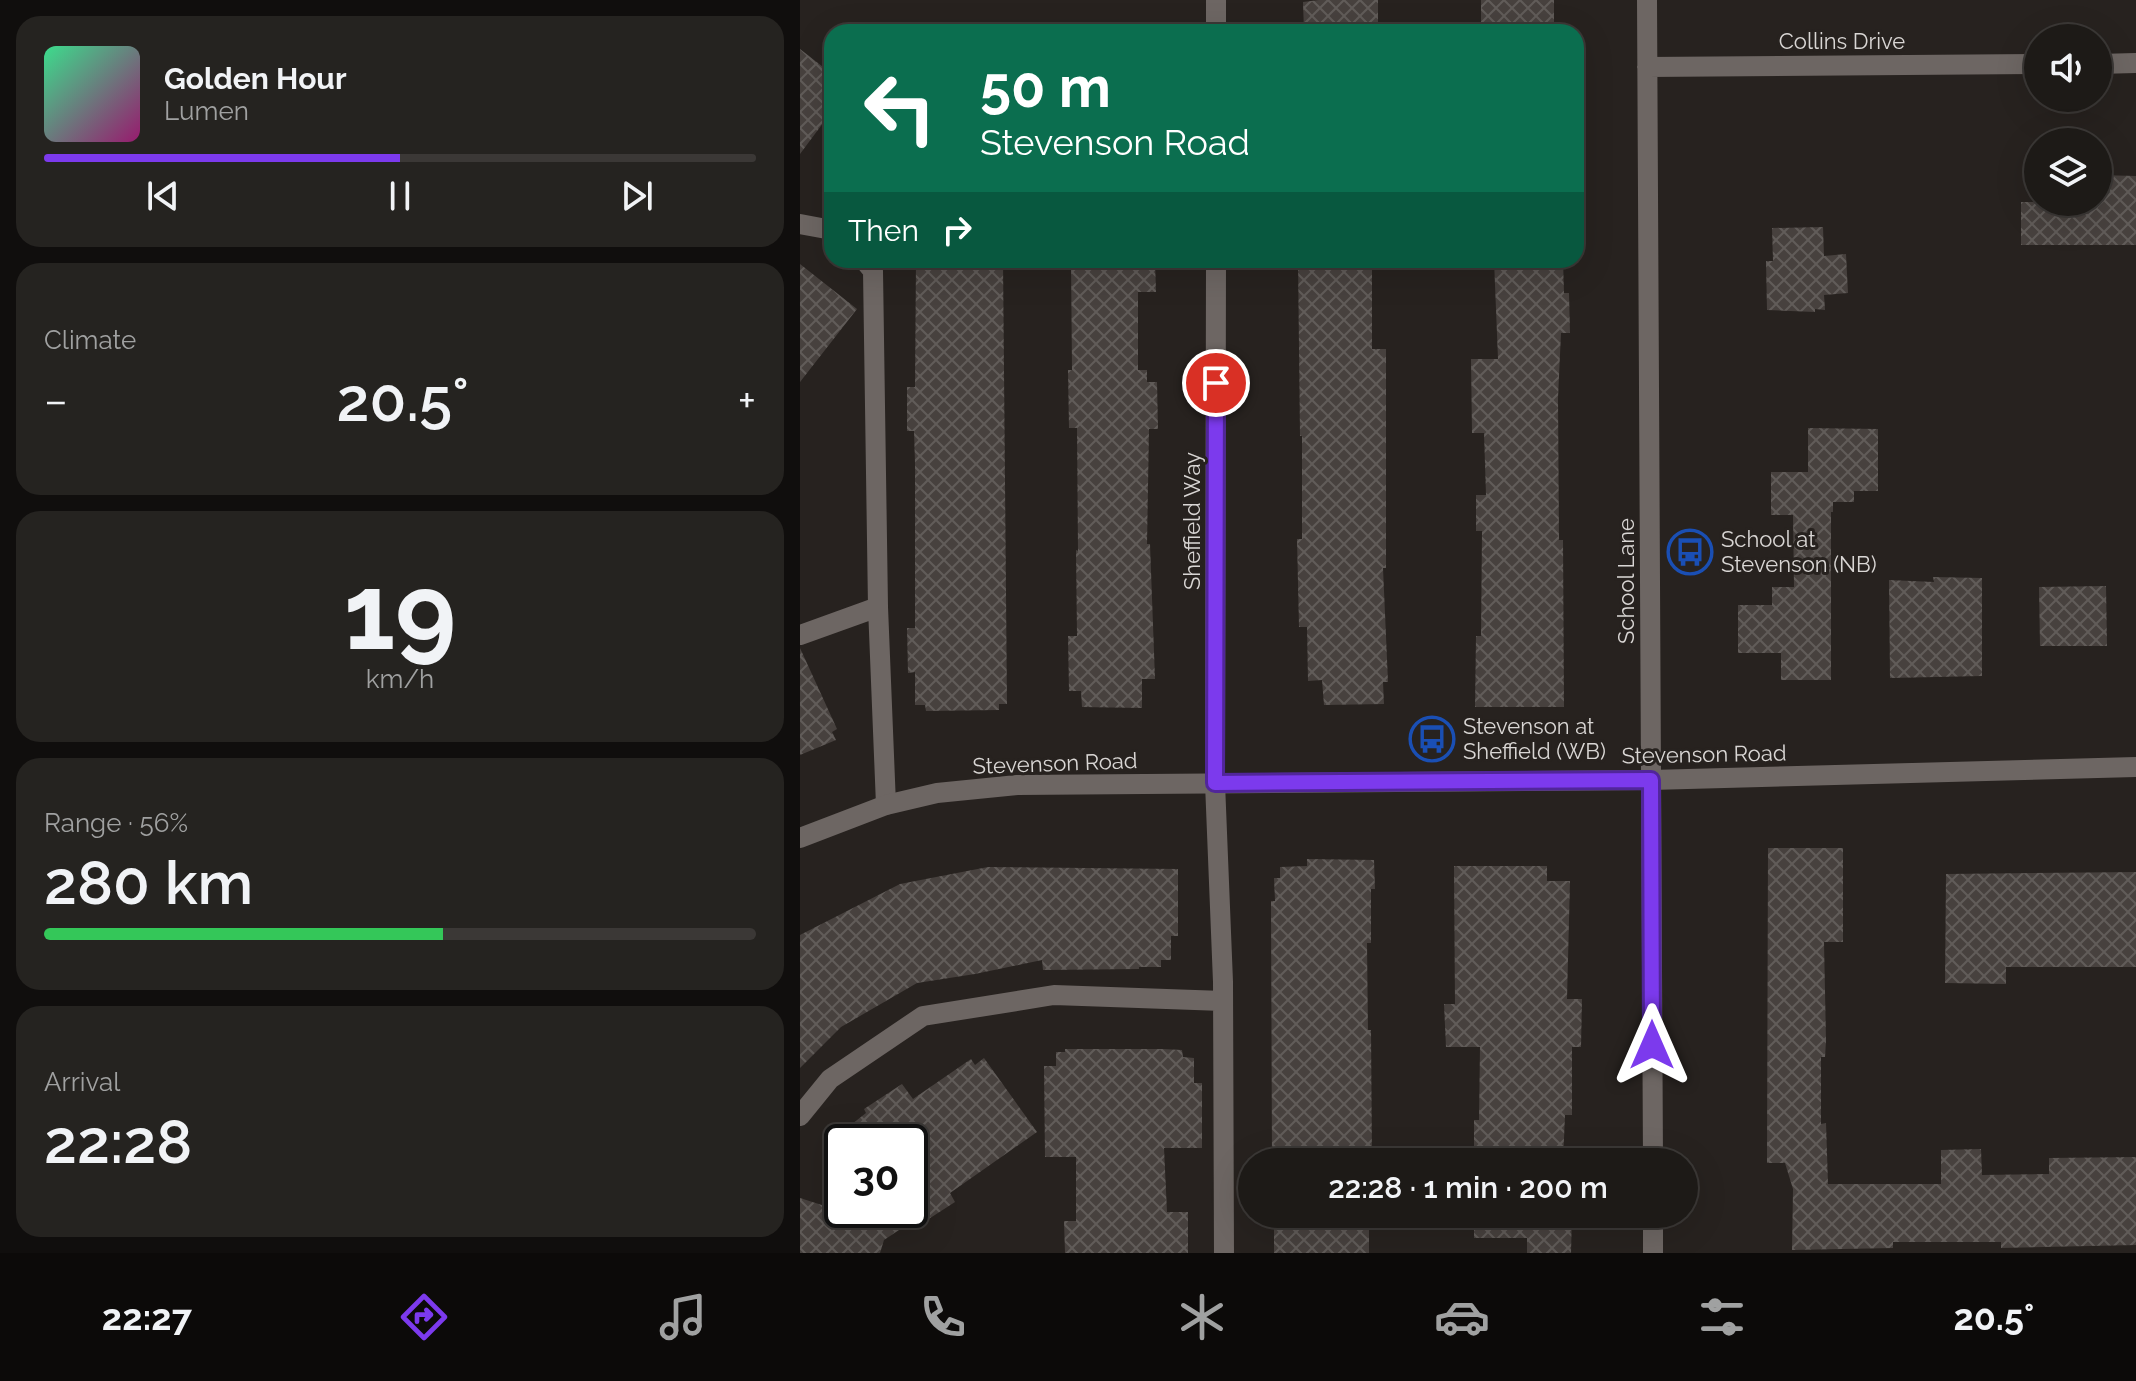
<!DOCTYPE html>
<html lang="en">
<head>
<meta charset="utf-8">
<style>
	body { margin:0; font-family:Raleway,sans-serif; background:#252320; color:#f1f3f6; height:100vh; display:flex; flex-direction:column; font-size:30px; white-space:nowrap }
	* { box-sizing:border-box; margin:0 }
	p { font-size:26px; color:#a0a1a1 }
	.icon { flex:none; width:44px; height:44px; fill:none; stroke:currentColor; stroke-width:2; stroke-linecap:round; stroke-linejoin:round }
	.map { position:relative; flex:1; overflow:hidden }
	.sheet { display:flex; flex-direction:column; gap:16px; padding:16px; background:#100e0d; width:800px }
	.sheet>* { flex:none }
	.hud { position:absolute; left:24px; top:24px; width:760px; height:244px; border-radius:24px; box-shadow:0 8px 32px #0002,0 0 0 2px #3b3836; background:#0b6e4f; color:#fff; overflow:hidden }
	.buttons { position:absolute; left:1224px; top:24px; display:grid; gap:16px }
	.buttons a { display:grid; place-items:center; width:88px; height:88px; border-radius:50%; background:#1d1a17; box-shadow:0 8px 32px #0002,0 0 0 2px #3b3836; font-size:40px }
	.speed { position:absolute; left:24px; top:1124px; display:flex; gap:16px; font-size:40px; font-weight:700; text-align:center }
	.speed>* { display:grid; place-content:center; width:104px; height:104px; border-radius:50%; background:#1d1a17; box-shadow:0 8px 32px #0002,0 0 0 2px #3b3836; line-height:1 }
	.speed .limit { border:4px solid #111; border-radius:12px; background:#fff; color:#111 }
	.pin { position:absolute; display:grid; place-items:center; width:68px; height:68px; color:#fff; margin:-34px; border:4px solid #fff; border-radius:50%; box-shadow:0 2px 8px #0007 }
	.me { position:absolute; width:88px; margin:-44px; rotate:0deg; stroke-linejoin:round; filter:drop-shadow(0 0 6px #0008) }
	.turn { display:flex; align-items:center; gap:28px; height:168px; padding:0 24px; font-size:36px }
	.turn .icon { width:104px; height:104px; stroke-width:2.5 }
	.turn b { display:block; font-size:56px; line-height:68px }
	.then { display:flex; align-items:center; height:76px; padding:0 24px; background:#0003; gap:16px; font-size:30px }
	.big { font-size:60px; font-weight:600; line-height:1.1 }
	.sheet .card { flex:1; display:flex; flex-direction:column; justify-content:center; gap:12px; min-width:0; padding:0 28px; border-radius:24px; background:#252320 }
	.sheet .dial { align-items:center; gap:0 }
	.dial b { font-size:104px; line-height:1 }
	.song { display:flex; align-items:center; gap:24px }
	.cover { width:96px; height:96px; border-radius:12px; background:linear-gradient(135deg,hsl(150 70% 55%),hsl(320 70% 35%)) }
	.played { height:8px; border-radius:4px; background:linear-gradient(90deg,#7c3aed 50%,#3b3836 50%) }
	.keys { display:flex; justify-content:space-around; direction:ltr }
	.heat { display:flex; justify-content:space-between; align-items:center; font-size:44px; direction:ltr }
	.charge { height:12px; border-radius:6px; background:linear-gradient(90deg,#34c759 56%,#3b3836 0) }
	.trip { position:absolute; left:438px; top:1148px; width:460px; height:80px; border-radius:40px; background:#1d1a17; box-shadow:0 8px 32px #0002,0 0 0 2px #3b3836; font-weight:600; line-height:80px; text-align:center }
	.dock { display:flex; height:128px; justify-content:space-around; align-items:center; background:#0c0a09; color:#a0a1a1 }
	.dock .icon { width:56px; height:56px }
	.dock .on { color:#7c3aed }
	.dock b { font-size:36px; color:#f1f3f6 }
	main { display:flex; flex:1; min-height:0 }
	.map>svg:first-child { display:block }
	.building { fill:url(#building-cross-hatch) }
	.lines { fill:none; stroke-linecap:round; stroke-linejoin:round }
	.service { stroke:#6d6663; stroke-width:20 }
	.minor { stroke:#6d6663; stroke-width:20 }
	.tertiary { stroke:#6d6663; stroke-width:20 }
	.route-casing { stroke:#51269a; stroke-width:20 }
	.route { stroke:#7c3aed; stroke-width:14 }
	.labels { text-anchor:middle; stroke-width:6; stroke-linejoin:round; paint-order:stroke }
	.street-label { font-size:22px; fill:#d9d6d4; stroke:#27221f }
	.poi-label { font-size:22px; fill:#d9d6d4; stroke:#27221f; text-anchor:start }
</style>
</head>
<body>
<main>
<section class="sheet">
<div class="card">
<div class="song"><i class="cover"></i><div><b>Golden Hour</b><p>Lumen</p></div></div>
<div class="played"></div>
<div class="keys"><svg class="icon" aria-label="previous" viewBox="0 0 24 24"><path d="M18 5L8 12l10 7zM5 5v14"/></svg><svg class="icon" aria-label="pause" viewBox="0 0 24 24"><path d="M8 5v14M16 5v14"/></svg><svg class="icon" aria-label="next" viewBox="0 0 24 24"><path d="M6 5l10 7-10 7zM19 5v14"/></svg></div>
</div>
<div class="card"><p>Climate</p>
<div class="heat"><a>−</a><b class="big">20.5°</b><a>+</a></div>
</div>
<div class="card dial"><b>19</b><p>km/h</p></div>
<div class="card"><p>Range · 56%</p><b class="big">280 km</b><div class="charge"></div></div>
<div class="card"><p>Arrival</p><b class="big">22:28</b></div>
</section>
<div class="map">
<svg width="1336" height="1253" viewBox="0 0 1336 1253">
	<defs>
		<pattern id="building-cross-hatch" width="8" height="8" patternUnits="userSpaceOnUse" patternTransform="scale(2)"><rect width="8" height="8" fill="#47413e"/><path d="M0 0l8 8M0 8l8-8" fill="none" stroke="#615c59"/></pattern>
	</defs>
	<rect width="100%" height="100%" fill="#27221f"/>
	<path class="building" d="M519,0H578V32H504L503,2Z
		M681,0H754V32H681Z
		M0,49L32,74V111L0,154Z
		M1298,175L1336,176V245H1221V202H1298Z
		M1023,227L1024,256L1046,254L1048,293L1024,295L1025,310L1015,309V312L967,310L966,261H973L972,228Z
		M116,260H203L207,704H199V710L126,711L125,705H115V672L108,673L107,628H115V463L114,431H107V387H115Z
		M271,260H355L356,292H338V370H347V382H357L358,429H349L347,544H350L355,679H342V708L282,707L281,691H269L268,636H277L276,550L278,551L277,428H269L268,370H272Z
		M498,260L572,262V349H586V568H583L588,682H583L584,704L524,705L522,680L508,681L507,627H499L497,539H502V436H500Z
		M694,260H763L764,293H769L770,333H761L758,398L759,540H763L764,707H675L676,636H681L682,531H676V495H686L684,433H672L671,359H698Z
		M0,264L57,309L0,382Z
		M1008,428L1078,429V491H1054V502H1033V512H1031V680H981V653H938V605H972V587H994L993,515H971V472H1008Z
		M1133,577L1182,578V676L1090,678L1089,580L1134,582Z
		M1306,586L1307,646H1240L1239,587Z
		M0,648L37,729L32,732L36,740L0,755Z
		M968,848H1043V942H1024L1026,1041L1025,1057H1021V1124L1026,1123L1028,1184H1141V1150L1181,1149L1182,1175L1249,1174V1158L1336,1157V1245L1201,1248V1242H1093V1248L992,1250L993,1189L985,1163H967Z
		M507,859L574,860L575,889H571V943H567L568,1030H571L572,1162L472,1161L471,901H475L474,878H480V867L507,866Z
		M654,866H747V881H770L767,999H782L781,1047H772V1115H765L763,1162H674V1120H679L680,1047H646L644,1004H655Z
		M188,867L378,869V936H371V960H361V967H339V969L243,970L242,960L175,974L117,983L41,1027L0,1068V935L100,884Z
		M1336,872V967H1206V984L1145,983L1146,874Z
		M265,1049H363L382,1050L383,1057L394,1058V1083H402V1148H364L367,1212H388V1253H265L264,1221H276V1157H245L244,1066H256V1052H265Z
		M184,1058L237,1132L150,1193L155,1202L124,1222L120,1216L84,1240L80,1253H0V1198L28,1207L30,1200L42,1203V1210H110V1142H29L66,1113L64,1109L102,1084L113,1099L171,1059L175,1065Z
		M474,1214H569V1253H474Z
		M674,1214H772L771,1253H727V1238H674Z"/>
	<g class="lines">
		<path class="service" d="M0,224L32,230
			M64,260L73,271L78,607L86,805
			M0,635L78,607
			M415,783L423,982L424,1253
			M0,1116L30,1079L123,1016L254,995L423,1001"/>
		<path class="minor" d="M847,0L853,1162
			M416,32V0
			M1298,64L1336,63
			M847,67L1238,64
			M415,783L416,260
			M853,1214V1253"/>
		<path class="tertiary" d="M0,838L86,805L137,793L217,785L851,780L1336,767"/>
	</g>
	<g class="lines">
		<g class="route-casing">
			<path id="route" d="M416,383L415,783L851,780L852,1045"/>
		</g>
		<use href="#route" class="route"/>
	</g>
	<defs>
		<g id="bus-ring" transform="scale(2.3)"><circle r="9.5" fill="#27221f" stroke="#1a4fb4" stroke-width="1.5"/><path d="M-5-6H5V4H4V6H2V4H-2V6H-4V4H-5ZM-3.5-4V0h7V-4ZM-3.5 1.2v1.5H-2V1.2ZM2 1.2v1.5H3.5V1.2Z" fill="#1a4fb4"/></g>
	</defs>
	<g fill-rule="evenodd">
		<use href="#bus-ring" x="890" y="552"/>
		<use href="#bus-ring" x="632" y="739"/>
	</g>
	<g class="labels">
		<g class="street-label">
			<text x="1042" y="49">Collins Drive</text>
			<text transform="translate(392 521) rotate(-90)" y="8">Sheffield Way</text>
			<text transform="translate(826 581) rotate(-90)" y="8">School Lane</text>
			<text transform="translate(904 754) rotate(-1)" y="8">Stevenson Road</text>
			<text transform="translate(255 763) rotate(-2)" y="8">Stevenson Road</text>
		</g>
		<g class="poi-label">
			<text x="921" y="547">School at<tspan x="921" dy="25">Stevenson (NB)</tspan></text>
			<text x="663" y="734">Stevenson at<tspan x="663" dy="25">Sheffield (WB)</tspan></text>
		</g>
	</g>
</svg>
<div class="buttons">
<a><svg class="icon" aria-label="sound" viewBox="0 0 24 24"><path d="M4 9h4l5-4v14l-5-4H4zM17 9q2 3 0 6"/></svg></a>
<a><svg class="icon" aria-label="layers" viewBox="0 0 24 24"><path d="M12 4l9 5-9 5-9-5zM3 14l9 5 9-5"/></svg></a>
</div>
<div class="speed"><div class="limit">30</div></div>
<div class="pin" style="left:416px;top:383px;background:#d93025"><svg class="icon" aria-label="arrive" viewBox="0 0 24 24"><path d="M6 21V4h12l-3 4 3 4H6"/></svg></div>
<svg class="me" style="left:852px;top:1045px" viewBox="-20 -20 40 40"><path d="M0-17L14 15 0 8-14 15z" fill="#7c3aed" stroke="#fff" stroke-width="4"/></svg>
<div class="trip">22:28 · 1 min · 200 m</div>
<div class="hud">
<div class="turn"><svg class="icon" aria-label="left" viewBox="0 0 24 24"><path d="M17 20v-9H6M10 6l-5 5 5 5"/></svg><div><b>50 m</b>Stevenson Road</div></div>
<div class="then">Then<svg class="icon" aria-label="right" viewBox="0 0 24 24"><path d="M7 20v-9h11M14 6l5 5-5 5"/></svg></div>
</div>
</div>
</main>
<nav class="dock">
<b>22:27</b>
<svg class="icon on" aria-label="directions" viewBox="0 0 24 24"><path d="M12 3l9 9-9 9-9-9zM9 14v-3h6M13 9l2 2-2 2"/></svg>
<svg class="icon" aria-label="music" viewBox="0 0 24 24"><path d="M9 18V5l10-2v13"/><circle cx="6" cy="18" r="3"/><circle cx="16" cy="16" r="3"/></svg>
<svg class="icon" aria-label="phone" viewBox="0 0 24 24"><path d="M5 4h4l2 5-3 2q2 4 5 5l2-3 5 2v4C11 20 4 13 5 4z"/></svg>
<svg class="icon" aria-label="climate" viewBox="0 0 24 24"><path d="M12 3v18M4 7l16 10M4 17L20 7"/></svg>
<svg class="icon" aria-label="car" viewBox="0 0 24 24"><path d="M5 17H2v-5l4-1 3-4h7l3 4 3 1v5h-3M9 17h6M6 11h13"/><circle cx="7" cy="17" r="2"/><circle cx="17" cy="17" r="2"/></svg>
<svg class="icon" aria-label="filters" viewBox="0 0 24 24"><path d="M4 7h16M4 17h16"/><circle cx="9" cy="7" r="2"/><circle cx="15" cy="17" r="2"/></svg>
<b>20.5°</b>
</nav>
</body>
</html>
